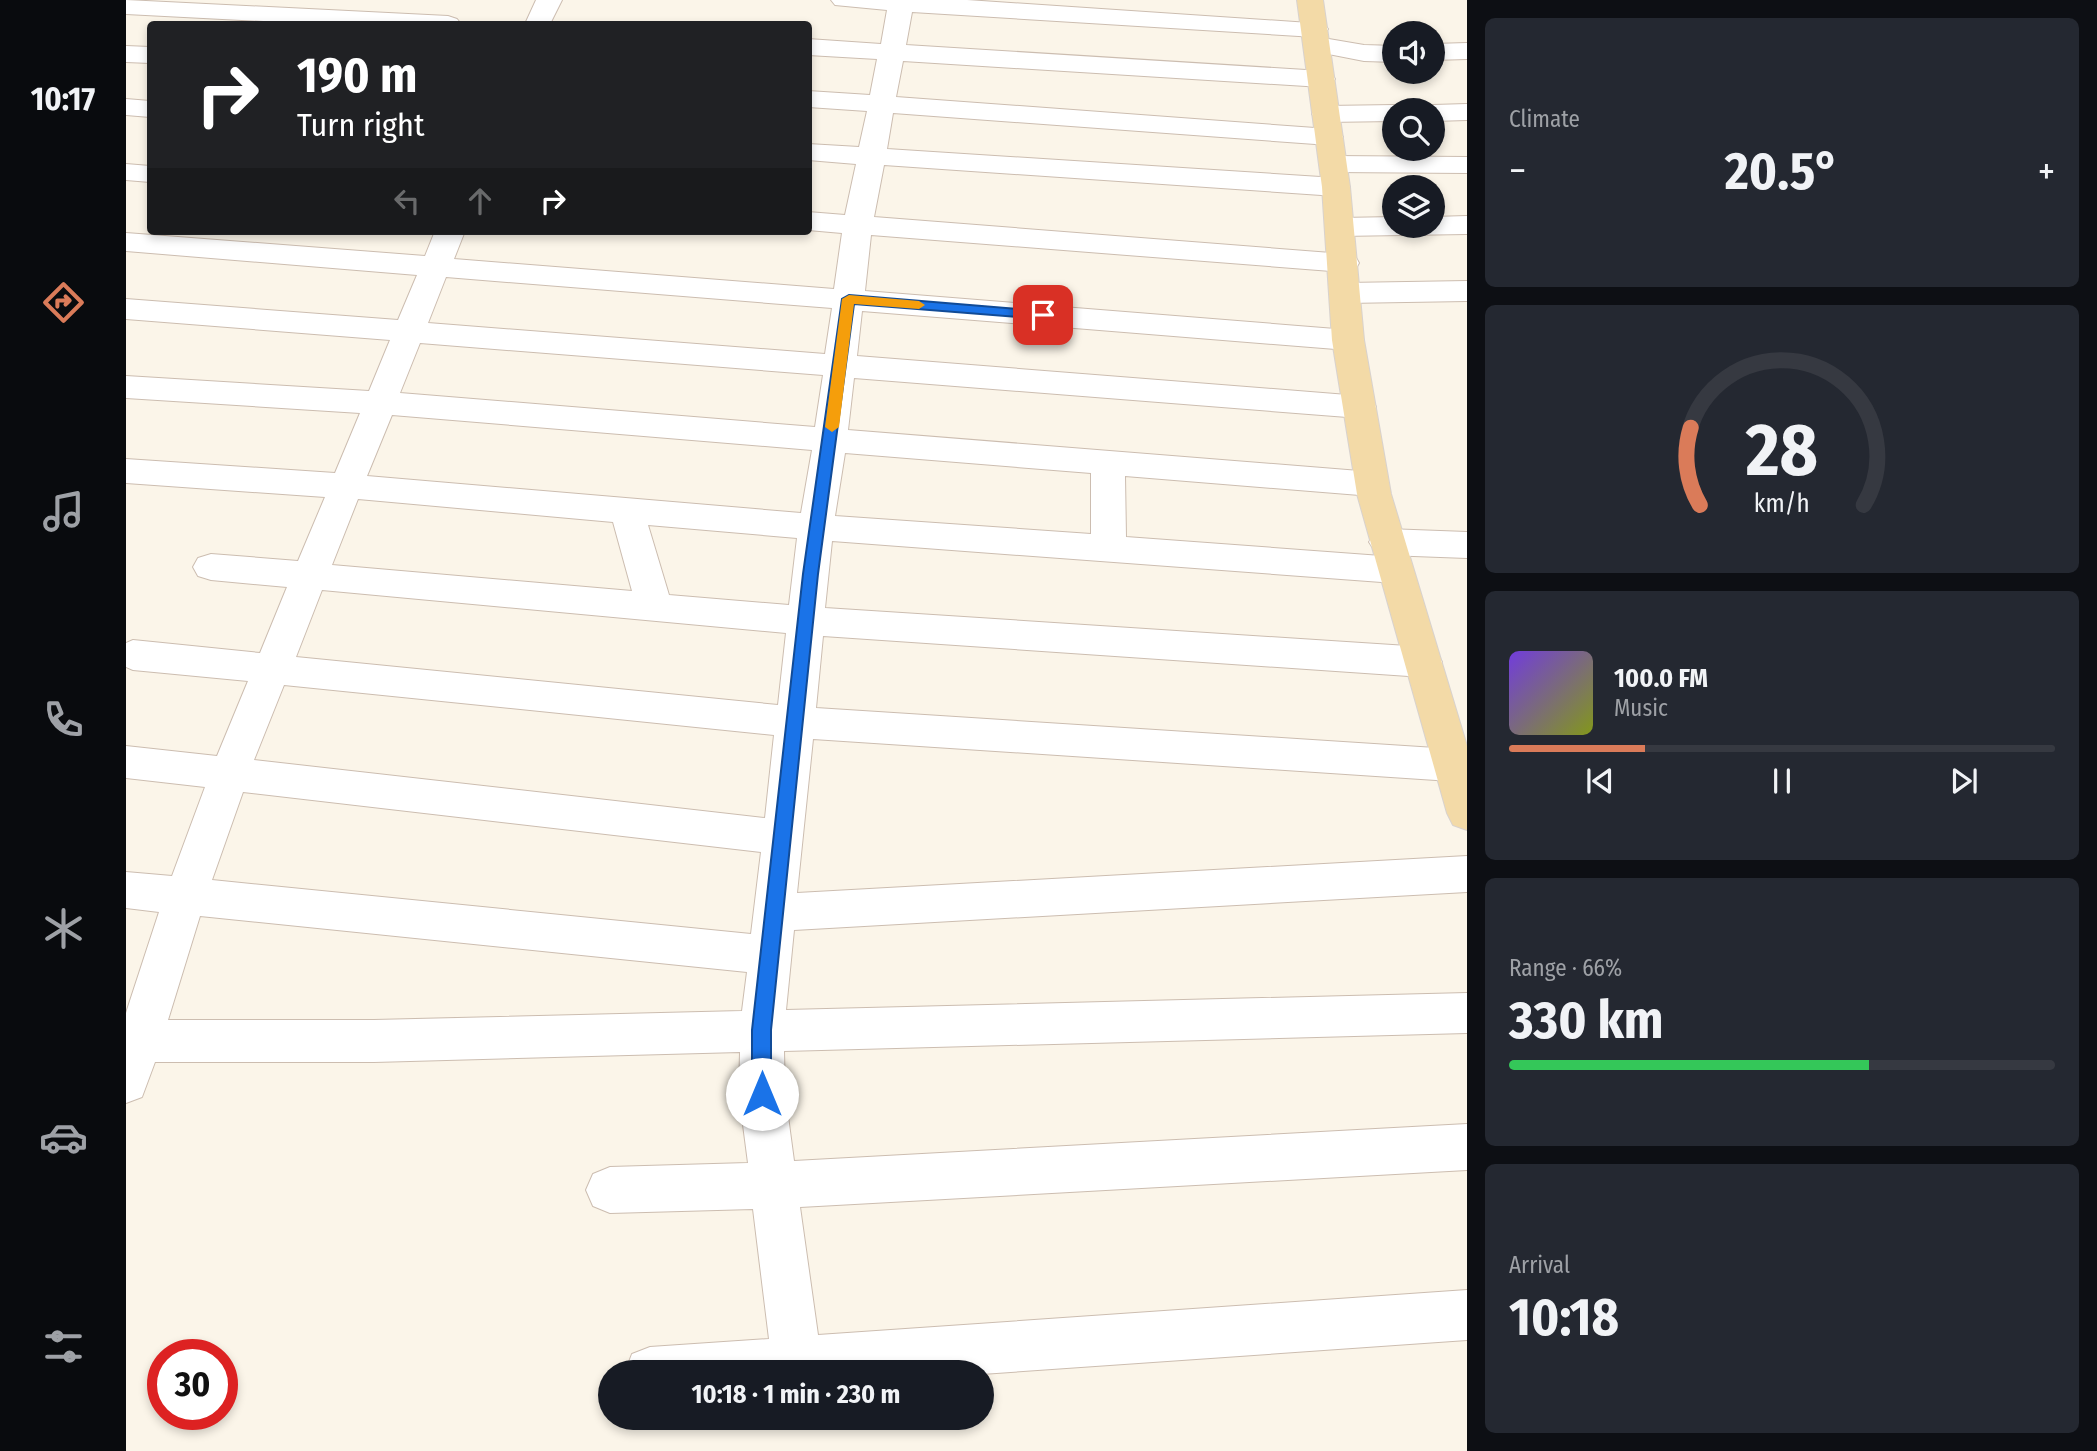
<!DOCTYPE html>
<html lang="en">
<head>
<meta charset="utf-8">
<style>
	body { margin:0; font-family:"Fira Sans Condensed",sans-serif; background:#242831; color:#f1f3f6; height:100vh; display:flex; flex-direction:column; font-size:26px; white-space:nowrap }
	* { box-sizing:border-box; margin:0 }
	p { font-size:23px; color:#9ea1a6 }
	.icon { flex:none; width:38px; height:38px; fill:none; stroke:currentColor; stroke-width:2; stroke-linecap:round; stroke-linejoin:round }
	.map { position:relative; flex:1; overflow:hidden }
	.panel { display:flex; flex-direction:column; gap:18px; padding:18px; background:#0d0f14; width:630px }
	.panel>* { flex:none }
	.banner { position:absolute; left:21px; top:21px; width:665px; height:214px; border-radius:7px; box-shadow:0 4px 10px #0003; background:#202124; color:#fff; overflow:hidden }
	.tools { position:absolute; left:1256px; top:21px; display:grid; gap:14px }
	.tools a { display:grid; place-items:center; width:63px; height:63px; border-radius:50%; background:#171b24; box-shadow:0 4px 10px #0003; font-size:35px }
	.speed { position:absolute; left:21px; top:1339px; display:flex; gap:14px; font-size:35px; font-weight:700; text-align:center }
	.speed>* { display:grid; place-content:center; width:91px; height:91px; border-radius:50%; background:#171b24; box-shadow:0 4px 10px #0003; line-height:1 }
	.speed .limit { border:10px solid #d22; background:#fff; color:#111 }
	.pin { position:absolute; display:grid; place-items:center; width:60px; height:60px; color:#fff; margin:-30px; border-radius:14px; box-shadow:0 4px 10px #0006 }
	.me { position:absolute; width:77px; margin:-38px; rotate:0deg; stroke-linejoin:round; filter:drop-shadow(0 0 5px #0008) }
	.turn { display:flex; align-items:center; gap:24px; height:147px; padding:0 35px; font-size:32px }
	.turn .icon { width:91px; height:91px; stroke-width:2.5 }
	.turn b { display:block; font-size:49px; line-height:60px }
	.lanes { display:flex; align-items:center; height:66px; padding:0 35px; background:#0003; justify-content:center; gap:35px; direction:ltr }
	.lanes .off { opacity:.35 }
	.big { font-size:52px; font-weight:700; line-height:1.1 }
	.panel .card { flex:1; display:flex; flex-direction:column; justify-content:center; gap:10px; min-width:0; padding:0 24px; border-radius:10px; background:#242831 }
	.panel .dial { align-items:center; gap:0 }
	.dial svg { height:182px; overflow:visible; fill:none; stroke:#363941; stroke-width:7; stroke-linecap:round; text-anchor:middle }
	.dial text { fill:#f1f3f6; stroke:none }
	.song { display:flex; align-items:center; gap:21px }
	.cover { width:84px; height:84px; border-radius:10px; background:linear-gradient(135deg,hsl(260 70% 55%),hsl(70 70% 35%)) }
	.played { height:7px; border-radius:4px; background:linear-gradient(90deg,#da7b59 25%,#363941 25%) }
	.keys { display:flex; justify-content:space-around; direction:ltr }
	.heat { display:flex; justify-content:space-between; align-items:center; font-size:38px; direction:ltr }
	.charge { height:10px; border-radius:5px; background:linear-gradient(90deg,#34c759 66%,#363941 0) }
	.trip { position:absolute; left:472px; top:1360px; width:396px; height:70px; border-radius:35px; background:#171b24; box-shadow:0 4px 10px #0003; font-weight:700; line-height:70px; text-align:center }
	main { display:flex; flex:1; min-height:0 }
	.dock { display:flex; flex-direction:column; width:126px; justify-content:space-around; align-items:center; background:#090b0e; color:#9ea1a6 }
	.dock .icon { width:49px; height:49px }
	.dock .current { color:#da7b59 }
	.dock b { font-size:32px; color:#f1f3f6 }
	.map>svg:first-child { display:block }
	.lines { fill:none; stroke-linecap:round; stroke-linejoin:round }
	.minor-casing { stroke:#ccbdb0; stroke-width:2 }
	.major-casing { stroke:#d8d2ce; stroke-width:2 }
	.minor { fill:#fff; fill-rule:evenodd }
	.major { fill:#f3daa7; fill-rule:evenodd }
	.route { fill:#1a73e8; stroke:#114b97; stroke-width:2 }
	.slow { fill:#f59e0b }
</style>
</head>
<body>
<main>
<nav class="dock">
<b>10:17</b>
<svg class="icon current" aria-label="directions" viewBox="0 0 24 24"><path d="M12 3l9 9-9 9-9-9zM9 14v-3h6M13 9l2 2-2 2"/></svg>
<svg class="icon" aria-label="music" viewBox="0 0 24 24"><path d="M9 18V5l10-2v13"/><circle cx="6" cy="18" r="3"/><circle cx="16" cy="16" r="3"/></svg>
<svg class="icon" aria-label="phone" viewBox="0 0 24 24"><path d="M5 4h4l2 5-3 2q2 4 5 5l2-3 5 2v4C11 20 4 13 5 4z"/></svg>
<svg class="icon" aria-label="climate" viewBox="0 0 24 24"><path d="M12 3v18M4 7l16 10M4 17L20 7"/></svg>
<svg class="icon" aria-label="car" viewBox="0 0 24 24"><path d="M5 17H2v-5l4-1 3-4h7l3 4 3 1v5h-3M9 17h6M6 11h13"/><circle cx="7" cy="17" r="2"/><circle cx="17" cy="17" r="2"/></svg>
<svg class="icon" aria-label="filters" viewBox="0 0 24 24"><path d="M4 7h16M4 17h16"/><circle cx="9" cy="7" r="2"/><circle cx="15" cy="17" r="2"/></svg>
</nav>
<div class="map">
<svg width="1341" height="1451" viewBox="0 0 1341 1451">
	<rect width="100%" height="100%" fill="#fbf5e9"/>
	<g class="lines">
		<g class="minor-casing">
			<path id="minor" d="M0,0L322,16L331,19L335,24H195L0,14Z
				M410,0H436L424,24H399Z
				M705,0H841L1198,24L1202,29L1198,34L1189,37L786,12L780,45L1196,71L1205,73L1209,79L1205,85L1196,87L777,61L770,97L1203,129L1213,131L1217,137L1213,143L1203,145L767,113L761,149L1210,178L1220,181L1224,187L1220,193L1210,196L758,165L748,217L1218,254L1229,256L1233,263L1229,270L1218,272L745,235L739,291L1222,330L1233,333L1238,340L1233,347L1222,350L736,311L731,356L1234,396L1246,399L1250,407L1246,415L1234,418L728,378L722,430L1246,472L1258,475L1263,484L1258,493L1246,496L999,476L1000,537L1269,557L1282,561L1287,570L1282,579L1269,583L706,541L699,608L1297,647L1310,652L1316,662L1310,672L1297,677L697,636L690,708L1325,749L1339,754L1341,758L1339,776L1325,781L687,739L671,893L1341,856V892L668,930L660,1010L1341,993V1033L658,1051L659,1094L668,1161L1341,1124V1170L674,1207L692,1335L1341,1290V1340L856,1374L499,1372L506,1354L524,1347L643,1339L627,1209L484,1213L467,1206L460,1190L467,1174L484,1167L622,1163L613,1094L614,1052L248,1062H29L16,1097L0,1103V1013L33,912L0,908V872L46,876L79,787L0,778V746L91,756L122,681L7,670L0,667V643L7,640L134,653L161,587L85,580L72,576L67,567L72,558L85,554L172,561L199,497L0,483V459L209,473L234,413L0,398V376L243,391L264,340L0,319V299L272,320L291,275L0,251V233L299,256L309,231H339L328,259L708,289L716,233L682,230V212L719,215L730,164L682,160V144L733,147L741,111L682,107V91L744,95L751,59L682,55V39L755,44L761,10L709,5ZM320,277L706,308L699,354L302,323ZM294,343L697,375L689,427L274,393ZM266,415L686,450L675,513L241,476ZM719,453L965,473V534L709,516ZM232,499L487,522L506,591L206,565ZM522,525L671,538L663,605L543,595ZM196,590L660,633L652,705L170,657ZM158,685L648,735L639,818L128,760ZM117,792L635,852L625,934L86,880ZM74,916L621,972L616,1011L248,1020H42Z
				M1191,37L1238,45L1269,46V62L1238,61L1182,50L1178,45L1182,40Z
				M1341,43V59L1307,60V44Z
				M0,46L24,47V63L0,62Z
				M0,99L24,101V117L0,115Z
				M1341,104V120L1307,121V110H1295L1307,105Z
				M1269,105L1281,110H1269V121L1200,122L1190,120L1186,114L1190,108L1200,106Z
				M1207,156L1341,157V173L1207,172L1197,170L1193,164L1197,158Z
				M0,164L24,166V182L0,180Z
				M1341,216V234L1214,236L1204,233L1199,227L1204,221L1214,218L1269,217V226H1307V217Z
				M1341,281V301L1220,303L1209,300L1205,293L1209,286L1220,283Z
				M1261,529L1341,532V558L1261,555L1249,551L1243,542L1249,533Z"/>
		</g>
		<g class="major-casing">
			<path id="major" d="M1171,0H1197L1224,187L1238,340L1265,494L1341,746V830L1327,825L1321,813L1231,494L1206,340L1196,187Z"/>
		</g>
		<use href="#minor" class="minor"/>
		<use href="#major" class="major"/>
	</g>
	<path class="route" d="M723,295L917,311L923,315L917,319L728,304L692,574L645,1030V1094L642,1101L636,1103L629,1101L626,1094V1030L677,574L716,299Z"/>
	<path class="slow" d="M723,295L793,301L799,305L793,309L728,304L713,427L706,432L699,427L716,299Z"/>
</svg>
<div class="tools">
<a><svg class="icon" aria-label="sound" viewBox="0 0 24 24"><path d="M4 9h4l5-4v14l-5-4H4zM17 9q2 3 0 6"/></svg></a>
<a><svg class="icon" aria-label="search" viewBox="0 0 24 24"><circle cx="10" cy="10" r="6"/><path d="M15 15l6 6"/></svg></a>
<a><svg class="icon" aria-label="layers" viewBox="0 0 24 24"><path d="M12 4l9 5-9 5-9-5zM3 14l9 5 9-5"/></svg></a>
</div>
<div class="speed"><div class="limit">30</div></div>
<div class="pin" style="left:917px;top:315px;background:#d93025"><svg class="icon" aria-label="arrive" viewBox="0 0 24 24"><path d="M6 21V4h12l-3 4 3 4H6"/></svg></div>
<svg class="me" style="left:636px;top:1094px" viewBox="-20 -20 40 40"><circle r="19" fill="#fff"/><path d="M0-13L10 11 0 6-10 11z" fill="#1a73e8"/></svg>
<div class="trip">10:18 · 1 min · 230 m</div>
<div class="banner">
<div class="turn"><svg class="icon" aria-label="right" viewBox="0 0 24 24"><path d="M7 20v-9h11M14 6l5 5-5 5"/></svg><div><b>190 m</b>Turn right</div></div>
<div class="lanes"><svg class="icon off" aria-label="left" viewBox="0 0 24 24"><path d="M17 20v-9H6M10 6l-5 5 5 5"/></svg><svg class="icon off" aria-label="ahead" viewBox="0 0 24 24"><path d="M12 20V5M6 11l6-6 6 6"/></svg><svg class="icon" aria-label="right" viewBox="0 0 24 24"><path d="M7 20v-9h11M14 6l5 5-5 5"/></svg></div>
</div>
</div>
<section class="panel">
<div class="card"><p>Climate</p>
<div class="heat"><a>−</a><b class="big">20.5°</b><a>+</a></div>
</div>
<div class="card dial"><svg viewBox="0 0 100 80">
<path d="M14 69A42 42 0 1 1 86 69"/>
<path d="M14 69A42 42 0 0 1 10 35" stroke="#da7b59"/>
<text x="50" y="56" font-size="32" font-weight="700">28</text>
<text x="50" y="72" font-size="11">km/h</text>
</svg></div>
<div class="card">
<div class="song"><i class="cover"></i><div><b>100.0 FM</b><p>Music</p></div></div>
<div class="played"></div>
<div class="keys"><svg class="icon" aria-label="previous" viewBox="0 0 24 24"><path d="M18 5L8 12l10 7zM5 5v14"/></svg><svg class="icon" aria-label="pause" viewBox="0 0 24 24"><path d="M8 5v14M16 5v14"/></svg><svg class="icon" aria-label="next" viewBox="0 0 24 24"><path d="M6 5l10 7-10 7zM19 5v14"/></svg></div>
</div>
<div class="card"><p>Range · 66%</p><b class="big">330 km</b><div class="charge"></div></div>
<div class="card"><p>Arrival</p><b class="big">10:18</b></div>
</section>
</main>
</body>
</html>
